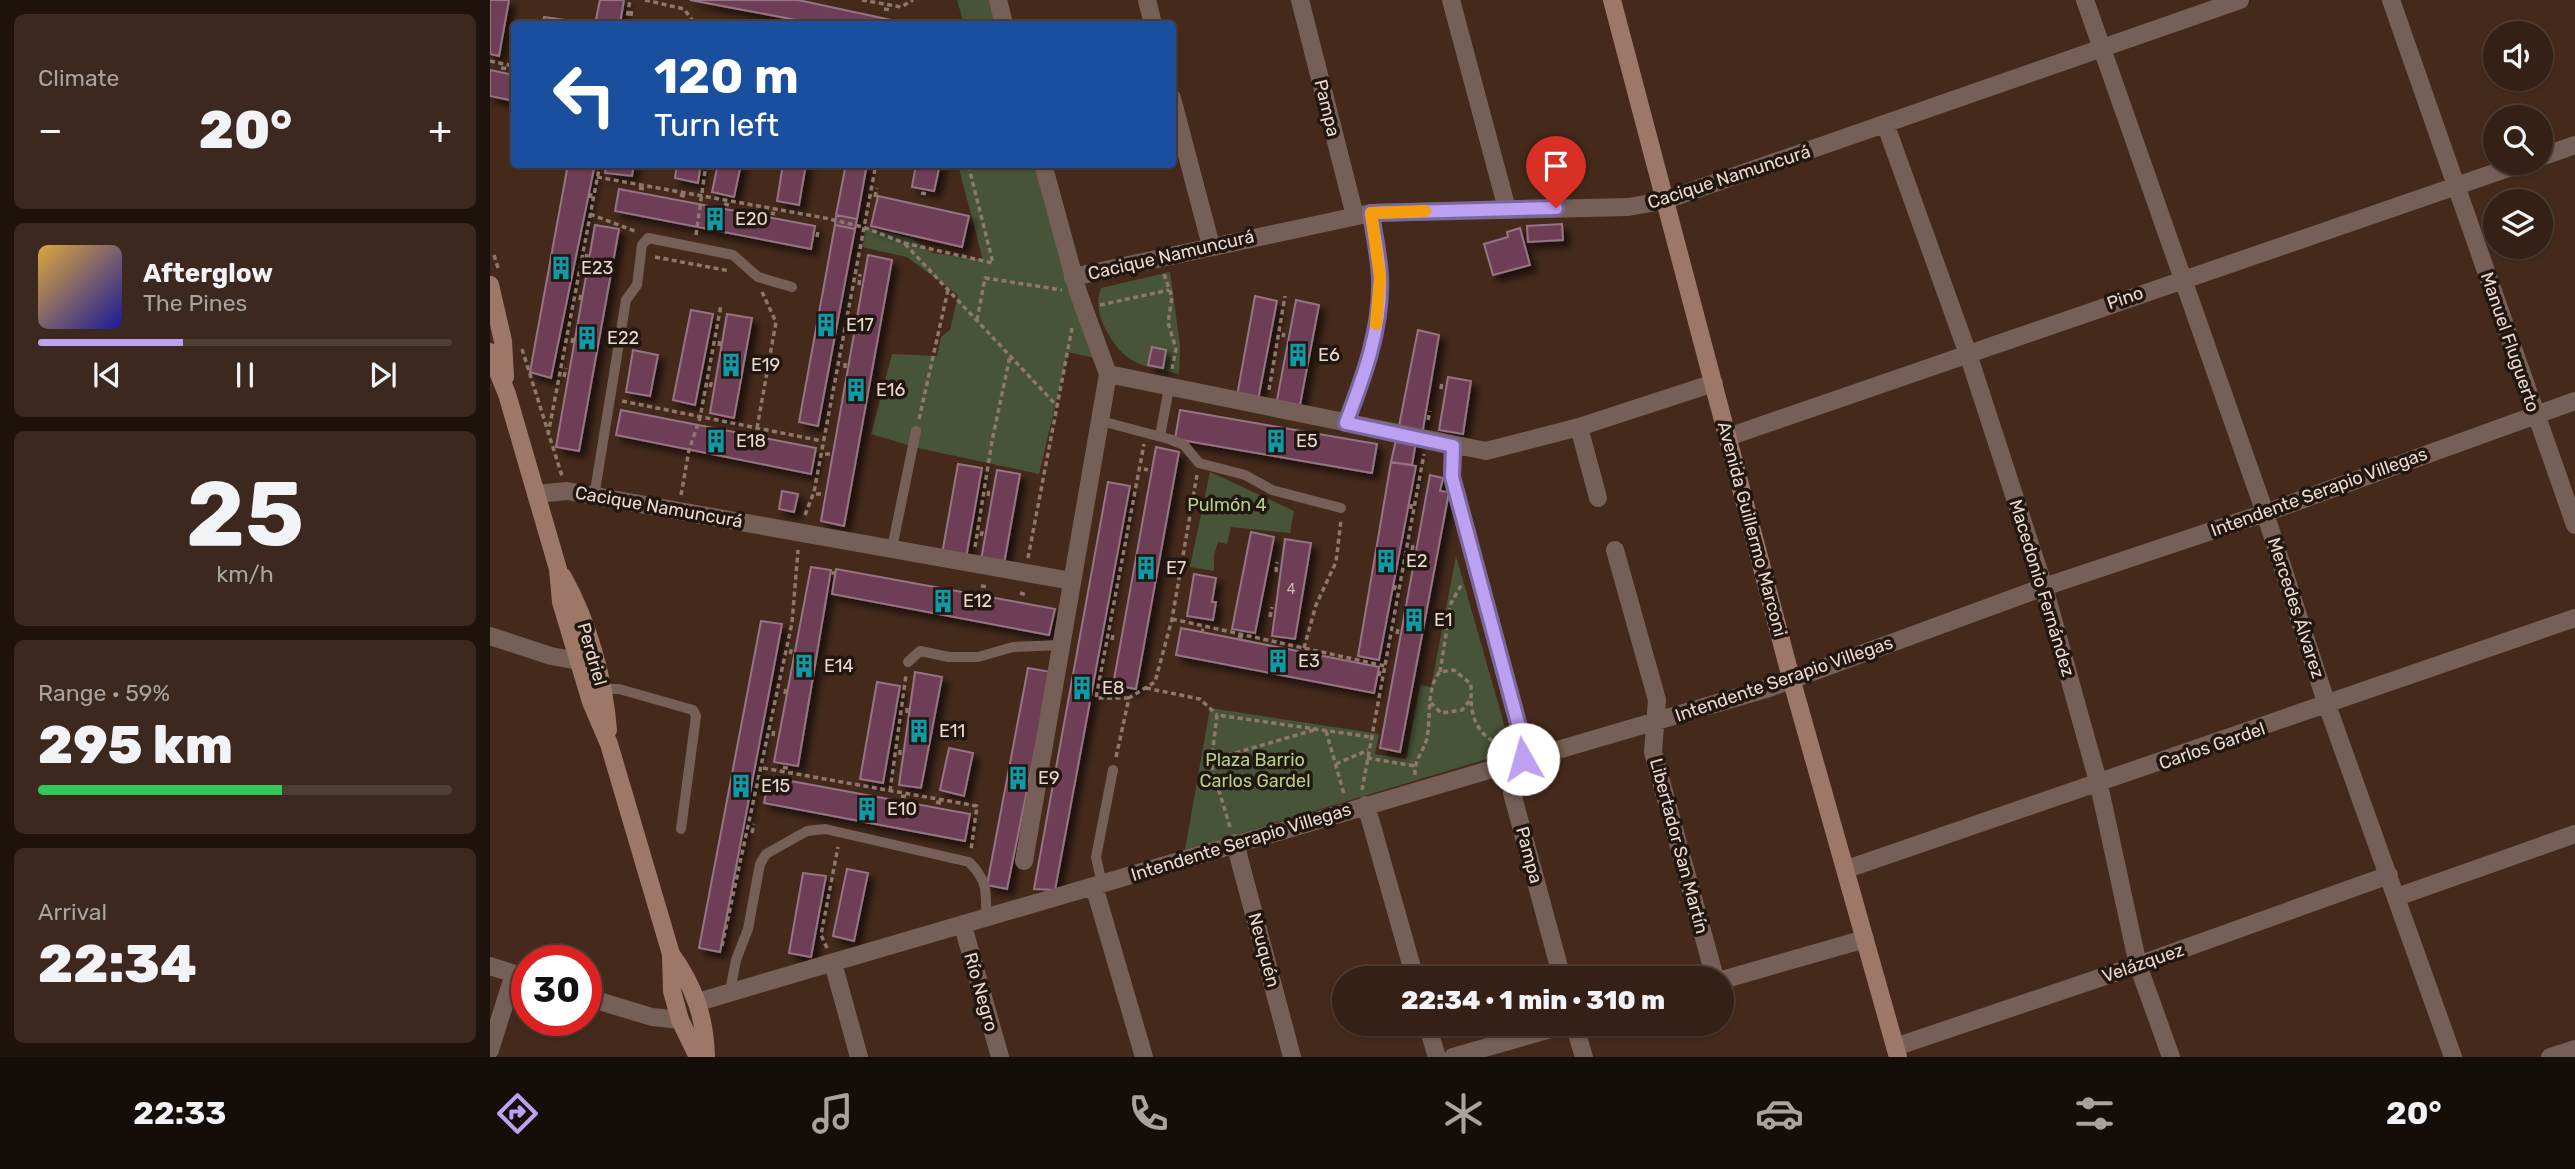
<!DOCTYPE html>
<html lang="en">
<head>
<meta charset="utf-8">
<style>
	body { margin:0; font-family:Rubik,sans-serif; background:#3c281e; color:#f1f3f6; height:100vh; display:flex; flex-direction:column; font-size:26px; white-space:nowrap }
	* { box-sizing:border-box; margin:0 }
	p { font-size:23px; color:#a9a3a0 }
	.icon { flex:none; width:38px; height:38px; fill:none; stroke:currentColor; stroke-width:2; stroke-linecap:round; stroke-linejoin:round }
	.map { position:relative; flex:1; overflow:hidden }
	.sheet { display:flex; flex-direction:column; gap:14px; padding:14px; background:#1d120c; width:490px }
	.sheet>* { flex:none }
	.hud { position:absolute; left:21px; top:21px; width:665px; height:147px; border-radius:7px; box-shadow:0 2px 5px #0004,0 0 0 2px #4e3e34; background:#1a4fa0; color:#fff; overflow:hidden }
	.controls { position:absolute; left:1993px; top:21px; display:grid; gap:14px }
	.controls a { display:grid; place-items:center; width:70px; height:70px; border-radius:50%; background:#342015; box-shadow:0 2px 5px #0004,0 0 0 2px #4e3e34; font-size:35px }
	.speed { position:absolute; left:21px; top:945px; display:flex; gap:14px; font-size:35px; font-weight:700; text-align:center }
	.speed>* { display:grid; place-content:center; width:91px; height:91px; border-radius:50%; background:#342015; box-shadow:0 2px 5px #0004,0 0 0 2px #4e3e34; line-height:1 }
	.speed .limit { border:10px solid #d22; background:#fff; color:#111 }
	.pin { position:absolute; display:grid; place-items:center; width:60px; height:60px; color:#fff; margin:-72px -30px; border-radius:50% 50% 50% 0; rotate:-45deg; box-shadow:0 0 7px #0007 }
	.pin .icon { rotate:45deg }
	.me { position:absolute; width:77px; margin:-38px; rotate:353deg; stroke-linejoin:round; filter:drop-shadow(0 0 5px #0008) }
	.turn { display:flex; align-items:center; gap:24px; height:147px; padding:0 28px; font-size:32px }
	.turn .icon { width:91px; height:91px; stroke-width:2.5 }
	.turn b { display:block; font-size:49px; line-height:60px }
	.big { font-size:52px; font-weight:800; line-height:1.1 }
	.sheet .card { flex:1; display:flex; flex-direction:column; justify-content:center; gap:10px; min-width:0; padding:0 24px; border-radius:10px; background:#3c281e }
	.sheet .dial { align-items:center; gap:0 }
	.dial b { font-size:91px; line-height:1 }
	.song { display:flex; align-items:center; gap:21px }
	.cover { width:84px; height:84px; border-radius:10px; background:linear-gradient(135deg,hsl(40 70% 55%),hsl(240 70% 35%)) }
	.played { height:7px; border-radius:4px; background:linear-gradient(90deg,#bca0f2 35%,#4e3e34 35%) }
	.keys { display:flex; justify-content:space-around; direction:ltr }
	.heat { display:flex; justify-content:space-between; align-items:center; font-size:38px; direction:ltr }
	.charge { height:10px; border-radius:5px; background:linear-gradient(90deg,#34c759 59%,#4e3e34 0) }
	.trip { position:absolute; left:842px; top:966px; width:402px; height:70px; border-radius:35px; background:#342015; box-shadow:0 2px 5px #0004,0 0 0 2px #4e3e34; font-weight:800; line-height:70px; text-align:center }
	.tab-bar { display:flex; height:112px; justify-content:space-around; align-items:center; background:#150d08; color:#a9a3a0 }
	.tab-bar .icon { width:49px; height:49px }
	.tab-bar .active { color:#bca0f2 }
	.tab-bar b { font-size:32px; color:#f1f3f6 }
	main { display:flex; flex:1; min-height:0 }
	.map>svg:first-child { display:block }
	.green { fill:#485438 }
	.building { fill:#6e3e56; stroke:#957483; stroke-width:2; filter:url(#shadow) }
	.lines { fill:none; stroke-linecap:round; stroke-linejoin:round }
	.path { stroke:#8e776b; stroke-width:3.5; stroke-dasharray:5 3.5; stroke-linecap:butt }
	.lane { stroke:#765f56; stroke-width:10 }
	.street { stroke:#765f56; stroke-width:18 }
	.secondary { stroke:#9d7869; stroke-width:18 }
	.route-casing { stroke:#7a689d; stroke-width:18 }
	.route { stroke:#bca0f2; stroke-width:12 }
	.slow { stroke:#f59e0b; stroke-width:12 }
	.labels { text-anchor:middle; stroke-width:7; stroke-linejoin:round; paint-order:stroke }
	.number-label { font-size:14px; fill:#ccb2b2 }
	.street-label { font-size:18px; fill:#ebd9d0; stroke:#221610 }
	.poi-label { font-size:18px; fill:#ebd9d0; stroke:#221610; text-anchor:start }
	.park-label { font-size:18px; fill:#b3d287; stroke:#221610 }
</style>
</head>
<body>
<main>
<section class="sheet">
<div class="card"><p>Climate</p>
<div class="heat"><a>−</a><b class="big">20°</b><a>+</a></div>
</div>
<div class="card">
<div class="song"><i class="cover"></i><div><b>Afterglow</b><p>The Pines</p></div></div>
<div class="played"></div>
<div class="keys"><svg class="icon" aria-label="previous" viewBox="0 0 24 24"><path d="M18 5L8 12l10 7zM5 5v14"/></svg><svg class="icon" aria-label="pause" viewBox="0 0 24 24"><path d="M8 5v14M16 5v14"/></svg><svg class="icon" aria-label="next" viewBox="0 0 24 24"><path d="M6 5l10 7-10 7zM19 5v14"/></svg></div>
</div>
<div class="card dial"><b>25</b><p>km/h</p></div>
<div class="card"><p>Range · 59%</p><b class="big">295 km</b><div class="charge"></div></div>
<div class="card"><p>Arrival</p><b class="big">22:34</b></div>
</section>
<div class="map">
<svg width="2085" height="1057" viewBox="0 0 2085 1057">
	<defs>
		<filter id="shadow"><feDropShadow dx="6" dy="6" stdDeviation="3.5" flood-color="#0009"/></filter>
	</defs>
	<rect width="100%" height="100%" fill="#452a1c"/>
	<path class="green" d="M467,0H500L507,24H474Z
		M468,165H548L604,358L578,352L549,474L428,448L381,434L402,354L447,356L451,337L460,330L468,295L417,257L372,247L376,227L421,238L443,253L493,260Z
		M680,272L690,345L689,374C650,366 633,364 614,326C608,313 606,302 611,288Z
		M720,472L804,511L800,533L741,527L737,544L728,542L724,555V571L700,567Z
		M966,556L1020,745L1010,755L695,850L720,708L889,734L885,754L916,759L930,685L941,687Z"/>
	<path class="building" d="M0,0H19L9,56L0,54Z
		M110,0H134L130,24H105Z
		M200,0H308L420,24H328Z
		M54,17L76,20L75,24H53Z
		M142,20L169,24H141Z
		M0,70L24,75V101L0,96Z
		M78,164H105L61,378L40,372Z
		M117,164H144L142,176L115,173Z
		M187,164H211L208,183L185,178Z
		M228,164H251L244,197L222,192Z
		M293,164H316L309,205L287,201Z
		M356,164H377L367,219L346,215Z
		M426,164H450L444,191L422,187Z
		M129,189L325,226L321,249L125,211Z
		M388,196L479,216L472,247L381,226Z
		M346,215L367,219L365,229L345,225Z
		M1072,224L1073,240L1038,242L1037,226Z
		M105,225L129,229L89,451L66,447Z
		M345,225L365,229L328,426L309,422Z
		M1030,228L1040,265L1003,275L994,244L1018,237L1017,232Z
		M378,255L402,260L354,526L331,521Z
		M765,296L787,301L768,400L747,396Z
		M806,300L829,305L809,410L786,405Z
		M201,310L223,314L205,405L183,400Z
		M237,314L262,318L244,418L220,413Z
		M928,330L949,335L932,435L908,431Z
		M662,347L676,350L673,368L658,365Z
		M143,350L168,355L160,396L136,392Z
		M958,377L981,381L973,434L949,430Z
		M131,410L326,448L321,474L126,435Z
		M690,410L887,444L882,473L685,439Z
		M908,431L926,442L922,465L901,462Z
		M666,447L689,452L646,689L623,685Z
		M901,462L926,466L889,660L868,656Z
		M468,464L492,468L476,558L452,554Z
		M507,470L530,474L514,564L491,560Z
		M940,475L953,478L950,491L959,492L910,752L890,748Z
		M618,482L640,486L565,890L544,889Z
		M292,491L308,494L304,512L289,509Z
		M761,532L784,537L765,633L742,629Z
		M795,539L821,543L805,639L782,636Z
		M321,567L341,570L308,766L284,762Z
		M346,569L565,609L559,635L342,594Z
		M704,574L726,578L722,602H726L723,620L697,616Z
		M271,621L292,624L230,952L209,948Z
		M691,628L889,667L884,693L686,655Z
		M538,668L561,672L517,889L497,885Z
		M425,672L452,677L431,788L409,785Z
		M387,682L410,686L393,783L370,779Z
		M459,748L483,753L474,796L450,790Z
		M279,777L480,814L475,841L274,803Z
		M357,869L378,873L364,941L343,936Z
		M313,873L336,876L321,957L299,953Z"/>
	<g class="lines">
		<path class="path" d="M155,0L194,9L203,21L220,24
			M372,0L411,7L423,0
			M394,9L402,10
			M141,16L142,8
			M136,24L140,0
			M0,61L24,66
			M11,68L20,69
			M223,168L224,164
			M107,177L335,218L373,227L414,243L503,263L478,164
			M149,188L155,189
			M431,193L438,194
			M190,195L198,197
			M385,197L387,188
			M100,198L101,193
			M234,204L239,205
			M281,213L285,214
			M100,214L147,232
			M206,235L216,164
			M327,237L328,231
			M415,244L568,407
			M4,255L9,271
			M165,257L240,271
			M96,259L97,253
			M674,274L682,297L678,323L686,349L682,369
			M369,285L370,274
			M90,300L91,294
			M610,305L679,290
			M487,320L495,278L572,290
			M361,325L363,319
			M793,337L794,333
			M82,343L83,337
			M229,346L230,338
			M32,349L72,476
			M355,368V363
			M74,377L76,368
			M220,387L222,381
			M951,389L952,381
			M779,390L795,296
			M132,401L332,441
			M429,419L458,290
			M938,420L940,411
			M267,428L286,322L272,292
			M58,435L110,164
			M335,454H340
			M654,469L658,470
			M326,494H331
			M191,495L199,450L210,418L231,305
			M498,496L499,489
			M921,509V504
			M315,515L324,492L386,164
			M491,536L493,529
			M485,547L502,441L520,356
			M922,550L923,545
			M538,558L582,328
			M786,572L787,562
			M342,573H345
			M491,586L499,587
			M904,590L906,584
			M530,593L537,595
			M780,617L782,607
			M682,619L895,666
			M711,630L714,631
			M907,634L908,629
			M748,636L755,638
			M622,640L623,635
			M814,648L826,605L846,562L851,520
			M300,654L302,648
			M950,672L961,603L972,584
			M889,676L890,671
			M615,684L616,677
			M656,688L710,699L727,715
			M295,694L296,688
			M639,698H606L654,444
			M981,701C982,723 993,741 1016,746
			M417,713V707
			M836,731L854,794
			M283,736L284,728
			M410,755V749
			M626,757L639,698L665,682L682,619L707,475
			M877,758L925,766
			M721,760L824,730
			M846,764L878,750
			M293,767L300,769
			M273,768L487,806L481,850
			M925,775C924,759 933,753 937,738C941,719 936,687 950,672L964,670L981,684V699L972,710L951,713L941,703
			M274,782L275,777
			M872,790L934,454
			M400,791L416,675
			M411,796L418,797
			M446,802L454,804
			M740,827L721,764L727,715L881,737
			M262,833L264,824
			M232,946L302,623L308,550
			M337,948L331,935L348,847"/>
		<path class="lane" d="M611,421L679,439L694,445L709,463L755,475L782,490L851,508
			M856,423C874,376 891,329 890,279C889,257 884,234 881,213
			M670,436L679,388
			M104,497L136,300L147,285L152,245L158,238L243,255L268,277L302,287
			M402,548L426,431
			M418,662L430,651L459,657H488L523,647L572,645
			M112,689H129L203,710L206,716L191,829
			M612,884L606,857L623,770
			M240,991L246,960L258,929L270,864L276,854L317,831L335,829L479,862C499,882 496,893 496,920"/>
		<path class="street" d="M508,0L514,24
			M657,0L663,24
			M810,0L865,216
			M961,0L1017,209
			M1595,0L1775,513L1837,705L1963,1057
			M1901,0L2085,525
			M682,98L721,246
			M1396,126L1478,354L1554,587L1609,785L1648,965L1681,1057
			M2051,157L2085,145
			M583,277L881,213L1138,207L1173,201L1750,0
			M618,374L996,451L1089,427L1224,383
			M1089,427L1108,498
			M1238,437L2033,163
			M963,446L962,477L1032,738L1033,759L1022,793L1072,978
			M46,494L77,491L582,581
			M1125,550L1167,700L1163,752L1225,978
			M0,636L61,656L89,661
			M876,805L925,978
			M745,843L802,1057
			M534,861L618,374L588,292L553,164
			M1357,869L2085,618
			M604,886L654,1057
			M1907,897L2085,834
			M473,926L510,1057
			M343,963L369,1057
			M0,966L37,978
			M1232,980L1375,939
			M96,997L162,1017L190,1020
			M208,1002L1279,688L1554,587L1775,513L2085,401
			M937,1024L947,1057
			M1084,1024L1094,1057
			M1405,1047L1648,965L1899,875
			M0,1050L24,974
			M963,1057L1078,1024
			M2060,1057L2085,1049"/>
		<path class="secondary" d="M1122,0L1301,678L1408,1057
			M0,285L13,341L15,377
			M0,352L17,394L68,569L71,602L101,702L119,744L181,954L182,991L190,1020L208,1057
			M73,577C98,622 114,679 118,730
			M181,954C204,986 215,1017 216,1057"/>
	</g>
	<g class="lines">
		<g class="route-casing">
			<path id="route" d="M1033,759L1032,738L962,477L963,446L856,423C874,376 892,328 890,277C889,256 884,234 881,213L1066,208"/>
		</g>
		<use href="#route" class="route"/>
		<path class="slow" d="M886,324L890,277L881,213L935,211"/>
	</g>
	<defs>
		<g id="building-bare" transform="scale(1.89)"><path d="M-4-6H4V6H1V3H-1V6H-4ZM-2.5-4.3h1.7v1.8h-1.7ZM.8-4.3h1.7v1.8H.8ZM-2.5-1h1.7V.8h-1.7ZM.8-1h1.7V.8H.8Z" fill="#0f9aa8" stroke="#221610" stroke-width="2.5" paint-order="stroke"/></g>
	</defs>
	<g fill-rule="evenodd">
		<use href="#building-bare" x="225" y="219"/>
		<use href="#building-bare" x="71" y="268"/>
		<use href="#building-bare" x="336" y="325"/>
		<use href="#building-bare" x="97" y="338"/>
		<use href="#building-bare" x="808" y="355"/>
		<use href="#building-bare" x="241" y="365"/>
		<use href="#building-bare" x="366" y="390"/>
		<use href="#building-bare" x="226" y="441"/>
		<use href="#building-bare" x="786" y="441"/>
		<use href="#building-bare" x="896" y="561"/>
		<use href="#building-bare" x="656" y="568"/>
		<use href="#building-bare" x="453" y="601"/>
		<use href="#building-bare" x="924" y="620"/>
		<use href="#building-bare" x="788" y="661"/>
		<use href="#building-bare" x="314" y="666"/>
		<use href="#building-bare" x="592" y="688"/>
		<use href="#building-bare" x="429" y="731"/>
		<use href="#building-bare" x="528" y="778"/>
		<use href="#building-bare" x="251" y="786"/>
		<use href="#building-bare" x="377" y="809"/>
	</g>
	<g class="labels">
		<g class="number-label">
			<text x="801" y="594">4</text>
		</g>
		<g class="street-label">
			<text transform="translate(837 108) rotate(76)" y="6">Pampa</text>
			<text transform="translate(1239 177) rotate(-18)" y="6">Cacique Namuncurá</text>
			<text transform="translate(681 255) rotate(-13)" y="6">Cacique Namuncurá</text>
			<text transform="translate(1635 298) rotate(-19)" y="6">Pino</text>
			<text transform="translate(2020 342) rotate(71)" y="6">Manuel Fluguerto</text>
			<text transform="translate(1829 492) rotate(-20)" y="6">Intendente Serapio Villegas</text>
			<text transform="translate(169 507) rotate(10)" y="6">Cacique Namuncurá</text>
			<text transform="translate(1262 529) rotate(75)" y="6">Avenida Guillermo Marconi</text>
			<text transform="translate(1552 588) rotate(73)" y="6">Macedonio Fernández</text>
			<text transform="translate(1806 608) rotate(72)" y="6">Mercedes Álvarez</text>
			<text transform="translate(102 654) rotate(74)" y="6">Perdriel</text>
			<text transform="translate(1294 679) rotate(-19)" y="6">Intendente Serapio Villegas</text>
			<text transform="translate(1722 746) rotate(-19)" y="6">Carlos Gardel</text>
			<text transform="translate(751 842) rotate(-17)" y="6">Intendente Serapio Villegas</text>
			<text transform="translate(1189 846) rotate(75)" y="6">Libertador San Martín</text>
			<text transform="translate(1039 855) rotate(75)" y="6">Pampa</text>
			<text transform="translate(774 950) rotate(75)" y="6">Neuquén</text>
			<text transform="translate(1653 963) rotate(-19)" y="6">Velázquez</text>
			<text transform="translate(491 992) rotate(74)" y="6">Río Negro</text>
		</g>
		<g class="poi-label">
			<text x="245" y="225">E20</text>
			<text x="91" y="274">E23</text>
			<text x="356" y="331">E17</text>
			<text x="117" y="344">E22</text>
			<text x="828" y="361">E6</text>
			<text x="261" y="371">E19</text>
			<text x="386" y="396">E16</text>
			<text x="246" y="447">E18</text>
			<text x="806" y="447">E5</text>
			<text x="916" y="567">E2</text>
			<text x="676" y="574">E7</text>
			<text x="473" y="607">E12</text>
			<text x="944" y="626">E1</text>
			<text x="808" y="667">E3</text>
			<text x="334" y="672">E14</text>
			<text x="612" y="694">E8</text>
			<text x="449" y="737">E11</text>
			<text x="548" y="784">E9</text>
			<text x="271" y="792">E15</text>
			<text x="397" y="815">E10</text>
		</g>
		<g class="park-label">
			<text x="737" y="511">Pulmón 4</text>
			<text x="765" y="766">Plaza Barrio<tspan x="765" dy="21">Carlos Gardel</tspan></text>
		</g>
	</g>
</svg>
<div class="controls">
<a><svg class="icon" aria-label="sound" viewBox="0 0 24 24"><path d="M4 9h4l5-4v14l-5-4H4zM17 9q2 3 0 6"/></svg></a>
<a><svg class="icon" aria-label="search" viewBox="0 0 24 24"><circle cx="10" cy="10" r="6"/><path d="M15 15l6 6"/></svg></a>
<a><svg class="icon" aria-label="layers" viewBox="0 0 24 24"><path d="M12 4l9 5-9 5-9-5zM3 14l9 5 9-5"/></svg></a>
</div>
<div class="speed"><div class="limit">30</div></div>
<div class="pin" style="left:1066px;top:208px;background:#d93025"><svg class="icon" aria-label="arrive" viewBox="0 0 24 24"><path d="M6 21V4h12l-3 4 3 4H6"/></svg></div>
<svg class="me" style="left:1033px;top:759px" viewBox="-20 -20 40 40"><circle r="19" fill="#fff"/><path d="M0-13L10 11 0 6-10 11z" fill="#bca0f2"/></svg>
<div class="trip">22:34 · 1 min · 310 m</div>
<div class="hud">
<div class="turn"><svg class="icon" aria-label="left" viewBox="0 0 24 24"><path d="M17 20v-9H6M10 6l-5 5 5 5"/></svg><div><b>120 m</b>Turn left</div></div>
</div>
</div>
</main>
<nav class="tab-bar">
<b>22:33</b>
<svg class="icon active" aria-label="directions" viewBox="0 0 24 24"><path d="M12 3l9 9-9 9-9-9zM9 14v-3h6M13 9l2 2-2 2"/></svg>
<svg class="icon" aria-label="music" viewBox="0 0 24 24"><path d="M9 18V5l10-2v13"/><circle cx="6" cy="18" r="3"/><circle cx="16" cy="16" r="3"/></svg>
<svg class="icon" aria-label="phone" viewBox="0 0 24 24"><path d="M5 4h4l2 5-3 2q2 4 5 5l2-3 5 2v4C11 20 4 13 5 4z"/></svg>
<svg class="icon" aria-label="climate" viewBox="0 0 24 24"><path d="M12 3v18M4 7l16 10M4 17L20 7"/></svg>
<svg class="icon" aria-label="car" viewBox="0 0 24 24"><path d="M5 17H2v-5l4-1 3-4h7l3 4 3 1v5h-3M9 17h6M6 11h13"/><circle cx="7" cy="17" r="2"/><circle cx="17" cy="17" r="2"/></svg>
<svg class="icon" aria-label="filters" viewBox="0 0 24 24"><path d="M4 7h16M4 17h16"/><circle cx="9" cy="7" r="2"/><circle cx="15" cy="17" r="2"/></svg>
<b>20°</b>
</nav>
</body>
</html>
